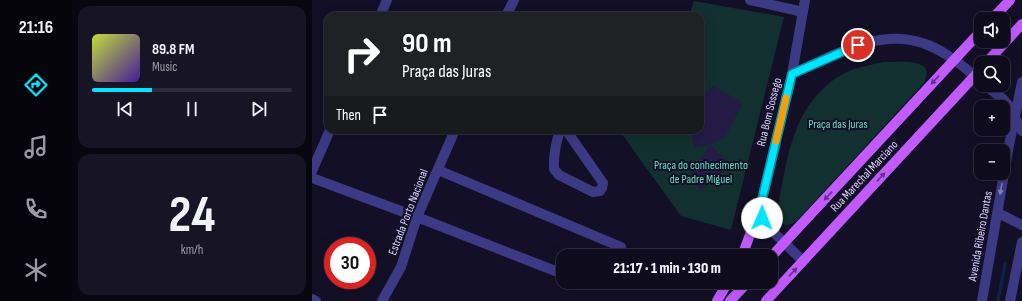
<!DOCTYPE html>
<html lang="en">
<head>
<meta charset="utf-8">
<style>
	body { margin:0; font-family:"Sofia Sans Condensed",sans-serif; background:#171425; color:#f1f3f6; height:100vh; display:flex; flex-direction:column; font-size:15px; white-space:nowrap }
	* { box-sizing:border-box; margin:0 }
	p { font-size:13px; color:#9b9ba3 }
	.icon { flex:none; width:22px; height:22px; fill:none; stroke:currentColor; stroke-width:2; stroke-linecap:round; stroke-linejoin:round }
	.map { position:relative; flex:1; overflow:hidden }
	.drawer { display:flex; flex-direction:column; gap:6px; padding:6px; background:#08060f; width:240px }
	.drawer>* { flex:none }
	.banner { position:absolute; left:12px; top:12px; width:380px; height:122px; border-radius:12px; box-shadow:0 4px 16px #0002,0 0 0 1px #2e2b3b; background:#202124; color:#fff; overflow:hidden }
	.controls { position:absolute; left:662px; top:12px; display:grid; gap:8px }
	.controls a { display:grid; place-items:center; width:36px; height:36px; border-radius:8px; background:#0e0b1c; box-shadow:0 4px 16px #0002,0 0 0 1px #2e2b3b; font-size:20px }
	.speed { position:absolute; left:12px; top:237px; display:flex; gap:8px; font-size:20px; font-weight:700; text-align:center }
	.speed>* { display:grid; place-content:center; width:52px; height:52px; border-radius:50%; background:#0e0b1c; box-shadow:0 4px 16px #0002,0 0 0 1px #2e2b3b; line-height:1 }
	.speed .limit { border:6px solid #d22; background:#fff; color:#111 }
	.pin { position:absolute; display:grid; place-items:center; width:34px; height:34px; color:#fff; margin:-17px; border:2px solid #fff; border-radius:50%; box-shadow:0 1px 4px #0007 }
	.me { position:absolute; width:44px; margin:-22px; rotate:1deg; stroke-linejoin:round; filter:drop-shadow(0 0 3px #0008) }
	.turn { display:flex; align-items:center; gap:14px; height:84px; padding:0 12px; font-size:18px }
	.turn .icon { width:52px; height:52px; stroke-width:2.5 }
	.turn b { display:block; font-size:28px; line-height:34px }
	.then { display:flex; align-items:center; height:38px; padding:0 12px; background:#0003; gap:8px; font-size:15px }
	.drawer .card { flex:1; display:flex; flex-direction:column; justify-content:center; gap:6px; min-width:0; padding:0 14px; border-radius:12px; background:#171425 }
	.drawer .dial { align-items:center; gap:0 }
	.dial b { font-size:52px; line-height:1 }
	.song { display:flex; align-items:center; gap:12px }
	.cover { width:48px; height:48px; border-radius:6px; background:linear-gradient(135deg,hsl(70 70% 55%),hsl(260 70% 35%)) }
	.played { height:4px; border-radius:2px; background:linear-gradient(90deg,#00e5ff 30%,#2e2b3b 30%) }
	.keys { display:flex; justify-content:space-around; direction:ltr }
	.trip { position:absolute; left:244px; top:249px; width:222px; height:40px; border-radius:12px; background:#0e0b1c; box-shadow:0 4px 16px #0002,0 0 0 1px #2e2b3b; font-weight:800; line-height:40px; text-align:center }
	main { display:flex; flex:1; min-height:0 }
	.tabs { display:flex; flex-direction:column; width:72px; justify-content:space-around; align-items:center; background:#06040b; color:#9b9ba3 }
	.tabs .icon { width:28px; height:28px }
	.tabs .current { color:#00e5ff }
	.tabs b { font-size:18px; color:#f1f3f6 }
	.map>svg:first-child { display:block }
	.green { fill:#12302f }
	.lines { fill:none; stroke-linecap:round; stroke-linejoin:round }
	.stream { stroke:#0c2248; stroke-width:3.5 }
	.building { fill:#241b47 }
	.minor { stroke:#3d3a85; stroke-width:10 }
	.major { stroke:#c25bff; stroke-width:10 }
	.oneway { fill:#623188 }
	.oneway2 { fill:#837fbc }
	.route-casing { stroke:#0095a6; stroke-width:10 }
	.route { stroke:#00e5ff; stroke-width:7 }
	.slow { stroke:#f59e0b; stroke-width:7 }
	.labels { text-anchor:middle; stroke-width:4; stroke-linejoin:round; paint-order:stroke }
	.street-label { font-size:12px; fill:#d9d4ff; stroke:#130f26 }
	.park-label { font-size:12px; fill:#5fe0c0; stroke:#130f26 }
</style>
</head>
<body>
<main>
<nav class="tabs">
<b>21:16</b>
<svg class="icon current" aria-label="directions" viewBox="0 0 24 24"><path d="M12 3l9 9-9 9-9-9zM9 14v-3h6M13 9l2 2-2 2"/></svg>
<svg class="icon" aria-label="music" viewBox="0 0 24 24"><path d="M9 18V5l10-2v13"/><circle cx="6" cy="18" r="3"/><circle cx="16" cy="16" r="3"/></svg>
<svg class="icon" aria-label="phone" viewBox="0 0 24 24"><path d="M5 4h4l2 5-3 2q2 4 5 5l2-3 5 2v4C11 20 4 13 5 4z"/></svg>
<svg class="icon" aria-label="climate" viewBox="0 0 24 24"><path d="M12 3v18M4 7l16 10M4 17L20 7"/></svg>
</nav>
<section class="drawer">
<div class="card">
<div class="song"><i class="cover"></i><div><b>89.8 FM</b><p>Music</p></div></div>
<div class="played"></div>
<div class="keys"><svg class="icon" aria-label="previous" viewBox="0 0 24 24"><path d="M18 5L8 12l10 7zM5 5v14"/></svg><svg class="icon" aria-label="pause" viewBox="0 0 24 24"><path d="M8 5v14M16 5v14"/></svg><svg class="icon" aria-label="next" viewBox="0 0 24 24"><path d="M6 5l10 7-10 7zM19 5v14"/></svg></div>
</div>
<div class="card dial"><b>24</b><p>km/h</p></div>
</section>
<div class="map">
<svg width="710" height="301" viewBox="0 0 710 301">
	<rect width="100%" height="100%" fill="#130f26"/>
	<path class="green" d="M382,1L472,17L419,230L369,216L307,130H388V16H377Z
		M572,62C588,62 627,57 611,84L491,214C488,217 485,221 481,223C472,229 464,220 465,211C474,167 478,117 514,86C522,79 532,72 543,69C552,66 562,64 572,62Z"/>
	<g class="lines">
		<path class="stream" d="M686,301L693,264"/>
	</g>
	<path class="building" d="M401,86L431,103L413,137L398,145L382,147L379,130H388V98Z
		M398,145L419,164L389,190L378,177Z"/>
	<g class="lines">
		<path class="minor" d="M438,0L491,12
			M68,16L75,0
			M194,16L202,0
			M480,74C522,55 569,26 616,45C636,53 653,68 669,81
			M673,85L691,99L697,106L710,131
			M248,130C244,143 241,155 242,169L247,175L281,192L288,191L290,188L291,183L254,130
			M126,170L309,247
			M0,171L18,130
			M0,178L105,217L251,274
			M686,213L710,225
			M491,261L455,226L450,217L448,208L480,74L493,0
			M271,282L279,285
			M0,299L4,301
			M70,301L89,267L105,217L143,130
			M670,301L697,145L710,82
			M698,301L710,242"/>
		<path class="major" d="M680,19L698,0
			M674,63L710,24
			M430,256L448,208
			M459,257L669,31
			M405,301L416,282
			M418,301L436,282
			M454,301L669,69"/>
	</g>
	<defs><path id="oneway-solid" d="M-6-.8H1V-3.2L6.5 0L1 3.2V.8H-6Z"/></defs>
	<g class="oneway">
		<use href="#oneway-solid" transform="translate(623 80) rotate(133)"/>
		<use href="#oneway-solid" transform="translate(569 177) rotate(-47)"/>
		<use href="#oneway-solid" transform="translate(516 196) rotate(133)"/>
		<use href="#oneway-solid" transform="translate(481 272) rotate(-47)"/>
	</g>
	<use class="oneway2" href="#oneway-solid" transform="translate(689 189) rotate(100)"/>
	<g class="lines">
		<g class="route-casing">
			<path id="route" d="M450,218L448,208L480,74L546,45"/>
		</g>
		<use href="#route" class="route"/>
		<path class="slow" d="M464,141L474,98"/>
	</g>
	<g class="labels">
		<g class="street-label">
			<text transform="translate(457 112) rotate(-76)" y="4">Rua Bom Sossego</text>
			<text transform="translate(552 176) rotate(-47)" y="4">Rua Marechal Marciano</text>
			<text transform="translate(96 212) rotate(-69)" y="4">Estrada Porto Nacional</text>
			<text transform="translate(668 236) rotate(-80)" y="4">Avenida Ribeiro Dantas</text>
		</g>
		<g class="park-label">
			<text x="526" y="128">Praça das Juras</text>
			<text x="389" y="169">Praça do conhecimento<tspan x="389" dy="14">de Padre Miguel</tspan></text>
		</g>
	</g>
</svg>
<div class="controls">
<a><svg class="icon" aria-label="sound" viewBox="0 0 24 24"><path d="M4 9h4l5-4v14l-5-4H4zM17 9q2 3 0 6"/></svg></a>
<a><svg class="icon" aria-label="search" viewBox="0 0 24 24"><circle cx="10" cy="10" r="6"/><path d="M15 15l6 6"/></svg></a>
<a>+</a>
<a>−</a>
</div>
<div class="speed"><div class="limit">30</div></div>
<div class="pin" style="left:546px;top:45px;background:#d93025"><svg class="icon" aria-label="arrive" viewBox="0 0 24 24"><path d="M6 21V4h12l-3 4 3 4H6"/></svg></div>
<svg class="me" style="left:450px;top:218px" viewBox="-20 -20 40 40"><circle r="19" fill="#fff"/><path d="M0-13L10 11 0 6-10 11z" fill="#00e5ff"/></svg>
<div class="trip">21:17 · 1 min · 130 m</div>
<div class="banner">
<div class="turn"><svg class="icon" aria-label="right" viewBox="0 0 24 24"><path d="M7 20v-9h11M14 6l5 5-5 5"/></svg><div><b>90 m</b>Praça das Juras</div></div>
<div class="then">Then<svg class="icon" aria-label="arrive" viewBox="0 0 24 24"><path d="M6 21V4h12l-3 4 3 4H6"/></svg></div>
</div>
</div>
</main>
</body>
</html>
